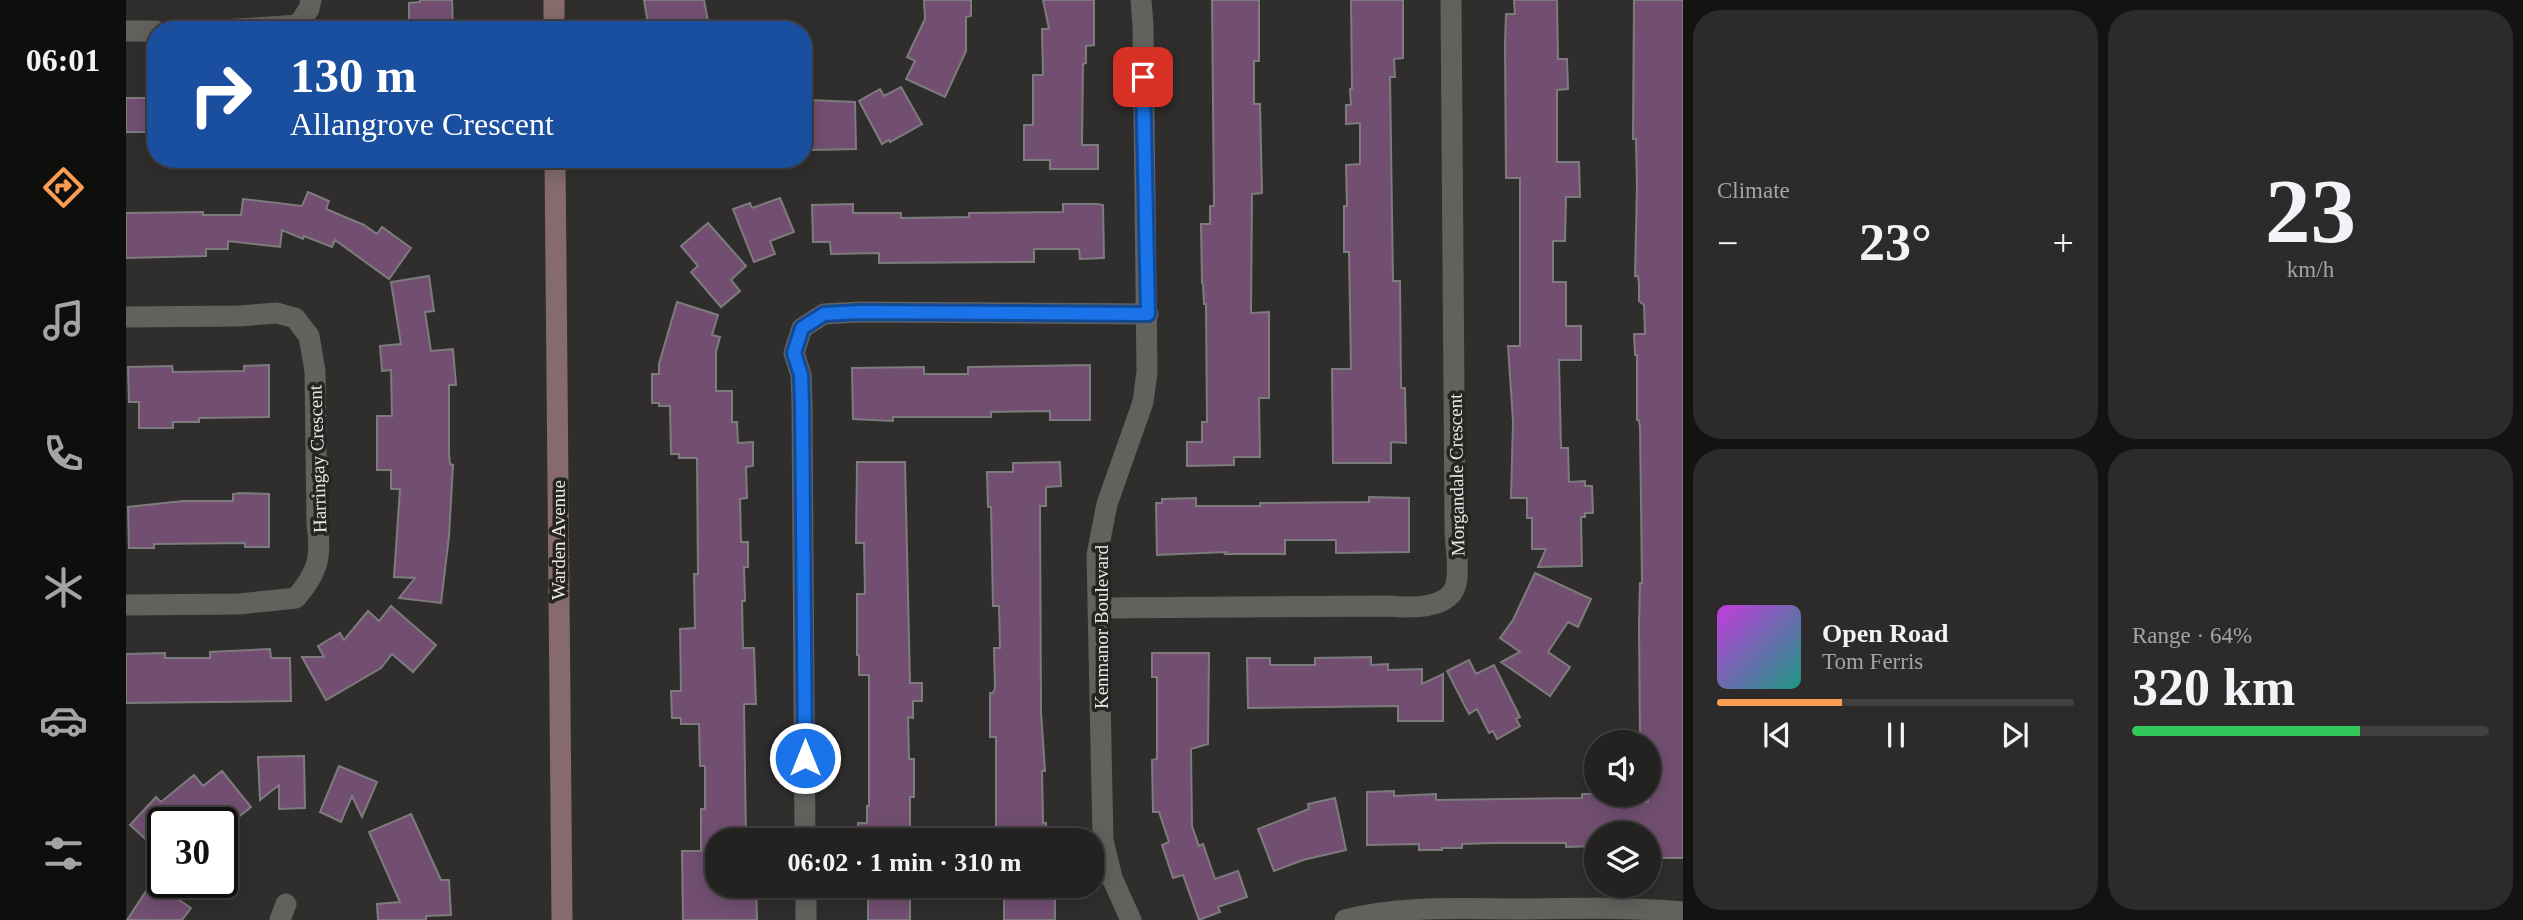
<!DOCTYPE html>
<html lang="en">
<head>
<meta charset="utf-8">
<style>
	body { margin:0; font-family:"Times New Roman",serif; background:#2c2a2a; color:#f1f3f6; height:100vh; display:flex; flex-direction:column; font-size:26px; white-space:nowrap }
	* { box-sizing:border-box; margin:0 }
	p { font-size:23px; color:#a3a4a5 }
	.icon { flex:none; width:38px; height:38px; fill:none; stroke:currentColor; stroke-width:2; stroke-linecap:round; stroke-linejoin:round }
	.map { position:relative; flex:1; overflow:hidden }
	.side { display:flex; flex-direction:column; gap:10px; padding:10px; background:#141312; width:840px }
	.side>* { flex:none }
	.top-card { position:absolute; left:21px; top:21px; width:665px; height:147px; border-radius:28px; box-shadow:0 4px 18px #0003,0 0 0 2px #413f3f; background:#1a4fa0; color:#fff; overflow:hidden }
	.controls { position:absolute; left:1458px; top:730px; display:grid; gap:14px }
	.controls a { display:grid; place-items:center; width:77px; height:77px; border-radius:50%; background:#242221; box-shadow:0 4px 18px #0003,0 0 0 2px #413f3f; font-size:35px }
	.speed { position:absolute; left:21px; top:807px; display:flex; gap:14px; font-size:35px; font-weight:700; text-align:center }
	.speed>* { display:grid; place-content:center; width:91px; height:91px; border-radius:50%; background:#242221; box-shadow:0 4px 18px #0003,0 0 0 2px #413f3f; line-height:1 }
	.speed .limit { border:4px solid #111; border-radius:10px; background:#fff; color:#111 }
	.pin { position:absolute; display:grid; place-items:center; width:60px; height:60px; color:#fff; margin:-30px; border-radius:14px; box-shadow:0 4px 10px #0006 }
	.me { position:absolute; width:77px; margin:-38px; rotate:0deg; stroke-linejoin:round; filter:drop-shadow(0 0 5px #0008) }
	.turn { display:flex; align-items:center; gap:24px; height:147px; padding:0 28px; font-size:32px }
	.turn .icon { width:91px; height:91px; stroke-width:2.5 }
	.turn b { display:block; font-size:49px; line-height:60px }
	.big { font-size:52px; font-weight:700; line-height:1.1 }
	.side .card { flex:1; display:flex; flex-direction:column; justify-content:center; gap:10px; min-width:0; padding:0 24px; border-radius:28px; background:#2c2a2a }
	.side .dial { align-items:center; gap:0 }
	.dial b { font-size:91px; line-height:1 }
	.song { display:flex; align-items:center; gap:21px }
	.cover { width:84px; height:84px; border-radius:10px; background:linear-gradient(135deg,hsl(290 70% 55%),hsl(170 70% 35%)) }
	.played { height:7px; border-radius:4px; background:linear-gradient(90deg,#fc9d54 35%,#413f3f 35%) }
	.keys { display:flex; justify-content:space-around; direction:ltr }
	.heat { display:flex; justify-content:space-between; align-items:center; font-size:38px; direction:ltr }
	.charge { height:10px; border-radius:5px; background:linear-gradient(90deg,#34c759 64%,#413f3f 0) }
	.side .tiles { flex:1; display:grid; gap:10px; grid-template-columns:repeat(2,1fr) }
	.trip { position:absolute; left:579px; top:828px; width:399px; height:70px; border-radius:28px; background:#242221; box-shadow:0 4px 18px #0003,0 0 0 2px #413f3f; font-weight:700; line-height:70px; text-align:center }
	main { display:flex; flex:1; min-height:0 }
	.tabs { display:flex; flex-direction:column; width:126px; justify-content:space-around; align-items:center; background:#0e0e0d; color:#a3a4a5 }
	.tabs .icon { width:49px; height:49px }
	.tabs .on { color:#fc9d54 }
	.tabs b { font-size:32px; color:#f1f3f6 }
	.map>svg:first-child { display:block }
	.building { fill:#724f71; stroke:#7d7b7d; stroke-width:2 }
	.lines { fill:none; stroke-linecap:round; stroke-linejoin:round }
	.minor { stroke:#62615e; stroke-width:21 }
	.tertiary { stroke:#62615e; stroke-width:21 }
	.secondary { stroke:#856b6b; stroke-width:21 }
	.route-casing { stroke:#114b97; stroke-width:18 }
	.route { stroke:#1a73e8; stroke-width:12 }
	.labels { text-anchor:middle; stroke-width:7; stroke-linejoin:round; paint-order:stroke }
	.street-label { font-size:19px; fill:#eae9e8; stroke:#262522 }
</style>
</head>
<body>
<main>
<nav class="tabs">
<b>06:01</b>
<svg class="icon on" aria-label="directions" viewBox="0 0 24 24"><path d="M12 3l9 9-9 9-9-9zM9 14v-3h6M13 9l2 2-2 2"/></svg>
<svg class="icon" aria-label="music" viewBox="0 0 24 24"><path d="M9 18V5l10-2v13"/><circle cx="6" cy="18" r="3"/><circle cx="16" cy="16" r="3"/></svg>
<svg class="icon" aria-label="phone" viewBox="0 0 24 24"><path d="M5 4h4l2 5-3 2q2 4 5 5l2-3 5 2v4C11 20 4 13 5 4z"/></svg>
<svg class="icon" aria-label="climate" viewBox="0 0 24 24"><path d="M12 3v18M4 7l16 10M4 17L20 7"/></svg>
<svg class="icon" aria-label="car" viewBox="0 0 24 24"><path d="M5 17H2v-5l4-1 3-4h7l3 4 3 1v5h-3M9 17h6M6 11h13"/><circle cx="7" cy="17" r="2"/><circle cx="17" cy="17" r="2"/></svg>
<svg class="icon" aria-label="filters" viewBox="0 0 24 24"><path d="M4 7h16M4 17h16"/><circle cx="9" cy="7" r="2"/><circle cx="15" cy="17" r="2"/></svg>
</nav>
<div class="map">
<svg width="1557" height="920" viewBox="0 0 1557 920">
	<rect width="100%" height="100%" fill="#302e2c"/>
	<path class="building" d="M294,0H326L327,30H283V3L294,2Z
		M518,0H578L582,21L523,30Z
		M798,0H845V16L840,17V51L819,97L780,79L789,61L781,57L799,19Z
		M917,0H968V45L960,46V63L957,64L956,145H972V169H924V160H898V125H907V75H917L916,29H923Z
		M1086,0H1133V61H1128V104H1134L1136,193L1126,194L1125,313L1143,312V398H1133L1134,457H1108V465L1061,466V442H1076V422H1081L1080,304H1078L1077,284L1076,283L1075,224H1084V206H1088Z
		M1225,0H1277V58L1268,59L1269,77H1264L1267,281H1274L1275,388H1279L1280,443L1265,442V463H1207L1206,369H1225L1223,252H1218V206H1221L1220,165L1234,164V123L1220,124V105H1225L1224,89H1226Z
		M1388,0H1431L1432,59H1441L1442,89L1431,90V162H1453L1454,197H1440L1439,241H1427V282H1440V326H1455V360H1433L1435,448H1442L1443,482L1459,481V486H1466L1467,513H1459V517H1455L1456,566L1412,567L1420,549H1406V518H1401V498H1385L1387,421L1382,346H1394V178H1380L1379,44L1380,14H1389Z
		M1508,0H1557V858H1522V833H1470V846L1440,847V843H1366L1336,844V848H1316V850H1293V844L1241,845V792L1268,791V796L1310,794V800L1456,798V794H1485V804L1522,802V742H1514L1513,624L1514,583H1516L1514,427L1513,420H1511V355H1509L1508,334H1519L1518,305L1513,301V283L1512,276H1509L1511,186L1510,139H1507Z
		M775,87L796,124L764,142L763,140L756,144L733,101L754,89L758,96Z
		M0,98H30V132H0Z
		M684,100L729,102L730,149L685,150Z
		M182,192L203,201L200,209L238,225L251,234L256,227L285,248L263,279L209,240L206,247L178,236L177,239L156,230L154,247L102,241V249H80V256L0,258V213L77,212V215H115L117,199L176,206Z
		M654,198L668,232L644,241L649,254L628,262L607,209L624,203L626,208Z
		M727,204V213H775V218L843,217V213L937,212V204H971L977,205L978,258L954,259L953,249H908V262L753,263V253L705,254L704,242H687L686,205Z
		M582,223L620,266L605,280L614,291L595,307L565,272L572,266L555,246Z
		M303,276L308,311L299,312L305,351L327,349L330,385H323V453L324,464L327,465L323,536L315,603L273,598L289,578L268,577L274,489H265V470H251V416H266L265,370L256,371L254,346L275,344L265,282Z
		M551,302L592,315L586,335L594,337L590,352V391H606V422H611L612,443L627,442V466L620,467L621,498L614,499L615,542H622V567H618L619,601H616L617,648H628L629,678L630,704H618L620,840H592V886H630L631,920H557L556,851H575V809H579V766H574L573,724H555V718H546L545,691H555L554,629L569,628L568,574H572L571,458H553V454H545L544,406H533V403H526V374H533V364Z
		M143,365V417L73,418V422H47V428H13V402H3L2,367L46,366L47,372L118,371V366Z
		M964,365V420H924V411L865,412V417H767V421L727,419L726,368L798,367V374H842V367Z
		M731,462H779L784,683H796V701H787V718L782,717L783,759H788V797H784V840H732V823H741V806H743V675H733V655H731V594H739L738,543H730Z
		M934,462L935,486L920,487V506H914L915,712L919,771H916L917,823H920V840H870V737H864V693H867L869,688L868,648H874L873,606H867L865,507H862L861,472H887V463Z
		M114,493L143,494V547H119V543L28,544V548H3L2,507L57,501H107V494Z
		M1243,497L1283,498V552L1210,553V540H1159V554H1099L1100,552L1031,555L1030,503H1036V499L1070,498V506H1134V503L1243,502Z
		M1409,573L1465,599L1452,627L1442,622L1422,652L1444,667L1424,696L1375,662L1394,652L1374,638L1387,620Z
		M265,606L310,645L287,672L266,654L255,668L200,700L176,657H198L192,646L214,633L218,640L242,611L253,621Z
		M144,649L145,658H164L165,701L0,703V654L39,653V658H84V652Z
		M1026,653H1083L1082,744L1065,749L1066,826L1073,846L1077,844L1089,879L1112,871L1121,897L1092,907L1094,912L1073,920L1057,875L1047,878L1036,845L1043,842L1033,812H1027L1026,760L1031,759V677H1026Z
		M1245,657V665L1262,664V670L1296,669V684L1317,674V721H1272V706L1122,708L1121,658H1144V665H1189V658Z
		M1343,660L1350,674L1368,665L1394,717L1390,719L1394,726L1371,739L1367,731L1363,733L1351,709L1343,714L1321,671Z
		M178,756L179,808L153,809V785L134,800L132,757Z
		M213,766L251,782L236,817L226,796L215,822L194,812Z
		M96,771L125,807L106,822H37V855L4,825L30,797L35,802L68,775L77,786Z
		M1209,798L1220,850L1177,860L1148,871L1132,829L1183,809L1182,804Z
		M285,814L315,880H323L325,915L300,916V920H252L251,904L274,902L243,832Z
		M26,882H50L43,893L65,908L56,920H1Z
		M742,886H784V920H742Z
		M878,886H929V920H878Z"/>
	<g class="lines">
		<path class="minor" d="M97,30L172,25L183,9L185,0
			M0,31H30
			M0,317L113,316L151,313L169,318L183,336L189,371L191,524C196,557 192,572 170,598L113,604L0,605
			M974,608L1262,606C1282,608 1324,610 1330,584C1334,566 1329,546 1329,528L1325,0
			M679,840L676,403L675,375L668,353L676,328L698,314L733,312L1022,314
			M680,886V920
			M154,920L160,904
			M1005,920L986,878L977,840L971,555L981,504L1017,402L1021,372L1017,25L1015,0"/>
		<path class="tertiary" d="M1219,920C1277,905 1336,909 1396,909C1449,908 1504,907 1557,912"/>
		<path class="secondary" d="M428,0V30
			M429,159L436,920"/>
	</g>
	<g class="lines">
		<g class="route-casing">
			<path id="route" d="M679,758L676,404L675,375L668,353L676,328L698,314L733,312L1022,314L1017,77"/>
		</g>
		<use href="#route" class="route"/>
	</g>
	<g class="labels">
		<g class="street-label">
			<text transform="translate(191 459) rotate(-92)" y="7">Harringay Crescent</text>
			<text transform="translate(1330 475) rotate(-91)" y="7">Morgandale Crescent</text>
			<text transform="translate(432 540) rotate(-90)" y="7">Warden Avenue</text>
			<text transform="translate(975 627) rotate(-90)" y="7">Kenmanor Boulevard</text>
		</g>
	</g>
</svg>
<div class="controls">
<a><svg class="icon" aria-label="sound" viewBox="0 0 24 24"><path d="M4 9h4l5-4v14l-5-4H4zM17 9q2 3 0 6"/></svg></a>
<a><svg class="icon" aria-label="layers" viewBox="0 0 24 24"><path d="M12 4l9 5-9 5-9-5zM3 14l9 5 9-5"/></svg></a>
</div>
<div class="speed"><div class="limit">30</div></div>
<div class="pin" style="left:1017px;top:77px;background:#d93025"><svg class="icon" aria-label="arrive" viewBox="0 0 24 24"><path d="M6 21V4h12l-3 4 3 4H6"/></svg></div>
<svg class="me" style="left:679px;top:758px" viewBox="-20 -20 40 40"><circle r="17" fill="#1a73e8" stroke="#fff" stroke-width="3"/><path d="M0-11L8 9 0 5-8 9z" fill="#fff"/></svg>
<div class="trip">06:02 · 1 min · 310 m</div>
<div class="top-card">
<div class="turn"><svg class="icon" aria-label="right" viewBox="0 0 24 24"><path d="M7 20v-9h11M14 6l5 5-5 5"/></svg><div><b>130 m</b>Allangrove Crescent</div></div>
</div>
</div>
<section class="side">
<div class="tiles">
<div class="card"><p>Climate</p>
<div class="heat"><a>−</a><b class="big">23°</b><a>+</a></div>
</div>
<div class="card dial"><b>23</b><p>km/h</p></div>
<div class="card">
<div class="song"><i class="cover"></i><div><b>Open Road</b><p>Tom Ferris</p></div></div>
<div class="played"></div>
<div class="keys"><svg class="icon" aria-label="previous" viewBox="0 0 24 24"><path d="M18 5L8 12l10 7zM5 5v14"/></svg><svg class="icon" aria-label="pause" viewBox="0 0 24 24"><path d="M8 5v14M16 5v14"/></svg><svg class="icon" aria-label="next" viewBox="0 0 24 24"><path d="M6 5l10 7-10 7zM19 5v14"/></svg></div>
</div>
<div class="card"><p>Range · 64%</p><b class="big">320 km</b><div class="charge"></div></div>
</div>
</section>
</main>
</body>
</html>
